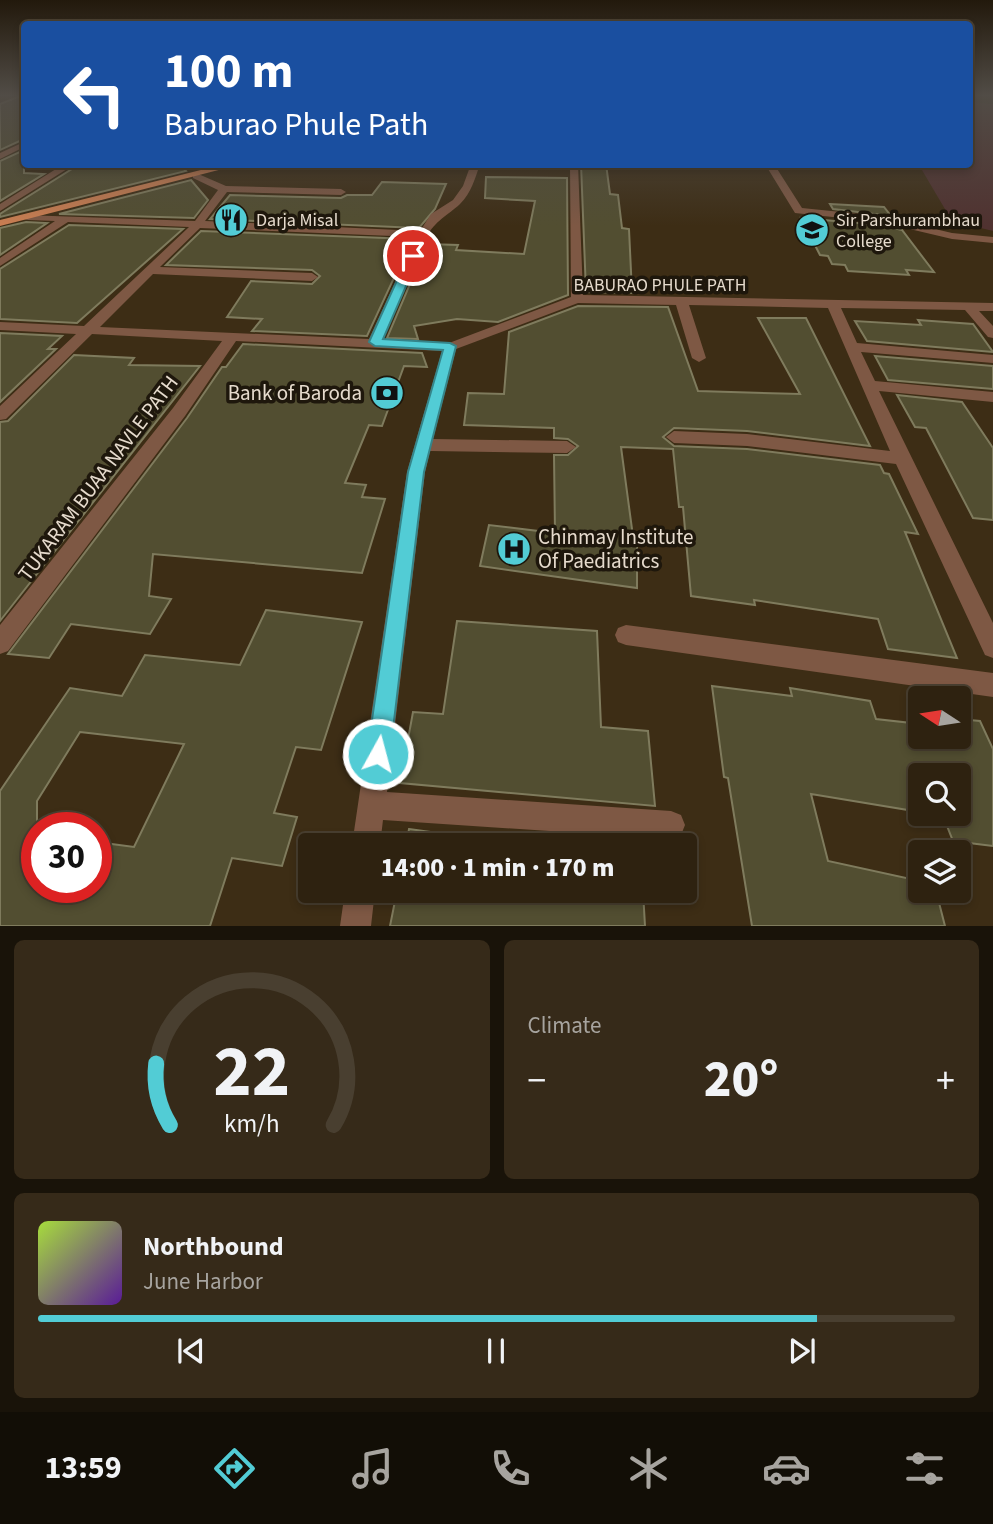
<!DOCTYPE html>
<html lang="en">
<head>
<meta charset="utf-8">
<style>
	body { margin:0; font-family:"Source Sans 3",sans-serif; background:#362a19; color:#f1f3f6; height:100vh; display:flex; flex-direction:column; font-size:26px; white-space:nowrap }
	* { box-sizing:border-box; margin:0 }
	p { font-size:23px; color:#a7a49f }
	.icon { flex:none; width:38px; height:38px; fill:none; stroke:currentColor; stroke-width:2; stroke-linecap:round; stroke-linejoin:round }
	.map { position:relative; height:926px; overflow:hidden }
	.sheet { display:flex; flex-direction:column; gap:14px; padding:14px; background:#191309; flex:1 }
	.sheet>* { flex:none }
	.banner { position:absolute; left:21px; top:21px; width:952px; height:147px; border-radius:7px; box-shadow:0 4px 10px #0003,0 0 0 2px #493f30; background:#1a4fa0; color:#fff; overflow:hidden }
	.needle { width:46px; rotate:282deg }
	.tools { position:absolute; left:908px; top:686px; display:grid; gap:14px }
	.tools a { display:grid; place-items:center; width:63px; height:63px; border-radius:7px; background:#2e2210; box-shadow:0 4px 10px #0003,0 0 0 2px #493f30; font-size:35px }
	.speed { position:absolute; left:21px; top:812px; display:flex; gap:14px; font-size:35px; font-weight:700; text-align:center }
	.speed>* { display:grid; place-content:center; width:91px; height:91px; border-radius:50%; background:#2e2210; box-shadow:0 4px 10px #0003,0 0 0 2px #493f30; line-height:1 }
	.speed .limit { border:10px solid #d22; background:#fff; color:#111 }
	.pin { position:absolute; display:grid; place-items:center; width:60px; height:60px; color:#fff; margin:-30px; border:4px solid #fff; border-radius:50%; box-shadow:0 2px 7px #0007 }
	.me { position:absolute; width:77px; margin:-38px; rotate:7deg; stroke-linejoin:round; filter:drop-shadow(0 0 5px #0008) }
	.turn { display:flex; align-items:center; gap:24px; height:147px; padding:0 28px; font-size:32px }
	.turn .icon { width:91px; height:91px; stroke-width:2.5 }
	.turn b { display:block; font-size:49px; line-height:60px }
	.big { font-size:52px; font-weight:800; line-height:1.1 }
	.sheet .widget { flex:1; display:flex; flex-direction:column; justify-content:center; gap:10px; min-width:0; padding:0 24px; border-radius:10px; background:#362a19 }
	.sheet .dial { align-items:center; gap:0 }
	.dial svg { height:182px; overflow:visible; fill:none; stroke:#493f30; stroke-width:7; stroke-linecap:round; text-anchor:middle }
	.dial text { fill:#f1f3f6; stroke:none }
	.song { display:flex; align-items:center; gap:21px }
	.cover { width:84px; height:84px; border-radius:10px; background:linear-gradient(135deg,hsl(80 70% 55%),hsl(270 70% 35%)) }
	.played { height:7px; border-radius:4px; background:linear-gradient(90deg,#52ccd5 85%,#493f30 85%) }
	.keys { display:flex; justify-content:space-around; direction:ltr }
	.heat { display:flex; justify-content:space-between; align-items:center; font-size:38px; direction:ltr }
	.sheet .tiles { flex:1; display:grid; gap:14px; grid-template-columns:1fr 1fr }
	.widget:last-child { grid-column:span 2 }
	.trip { position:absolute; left:298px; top:833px; width:399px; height:70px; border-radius:7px; background:#2e2210; box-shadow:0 4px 10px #0003,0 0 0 2px #493f30; font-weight:800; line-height:70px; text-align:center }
	.tabs { display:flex; height:112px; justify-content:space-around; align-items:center; background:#120e06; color:#a7a49f }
	.tabs .icon { width:49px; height:49px }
	.tabs .active { color:#52ccd5 }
	.tabs b { font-size:32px; color:#f1f3f6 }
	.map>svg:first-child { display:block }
	.green { fill:#503230 }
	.building { fill:#524e31; stroke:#7f7b5d; stroke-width:2; fill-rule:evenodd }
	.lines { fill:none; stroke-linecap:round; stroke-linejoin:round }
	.minor { fill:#7e5844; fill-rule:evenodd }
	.major { fill:#ca7e52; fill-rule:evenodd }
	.route { fill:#52ccd5; stroke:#35858a; stroke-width:2 }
	.labels { text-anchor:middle; stroke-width:7; stroke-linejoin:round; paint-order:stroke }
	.far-poi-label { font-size:18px; fill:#e6dbcd; stroke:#1e170c; text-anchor:start }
	.far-street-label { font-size:18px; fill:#e6dbcd; stroke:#1e170c }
	.poi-label { font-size:21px; fill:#e6dbcd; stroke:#1e170c; text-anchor:end }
	.street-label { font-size:21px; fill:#e6dbcd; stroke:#1e170c }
</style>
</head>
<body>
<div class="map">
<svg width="993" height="926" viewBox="0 0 993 926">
	<rect width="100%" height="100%" fill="#3d2d15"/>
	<path class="green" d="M970,102L993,104V231L952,221L919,165L970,164Z"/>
	<path class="building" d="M20,96H24V139L0,150V104Z
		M24,150V173L44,174L0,201V161Z
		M80,164L181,165L186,171L0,217V214Z
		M581,164H606L610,194L618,195L622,228L629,229L632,293L586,292Z
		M486,177L567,178L568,295L498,322L457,319L414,326L418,339L387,338L427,244L458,245L456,250L524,254L535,201L485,198Z
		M191,180L208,200L194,218L59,214Z
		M382,182L446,184L435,209L419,228L210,219L230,195L341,198L347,195H372Z
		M830,204L884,207L891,216L833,209Z
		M801,218L880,225L902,230L934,272L906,270L909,275L848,271L845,265L832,264L828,256L820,255Z
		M26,222L47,223L0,255V228Z
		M69,225L183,229L77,323L0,319V269Z
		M201,231L412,239L367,336L252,331L262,319L227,317L251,281L312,284L320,276L312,270L166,265Z
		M578,306L668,307L698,391L800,394L758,318H806L870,446L747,431L674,428L663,437L674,446L747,449L880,465L884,473L889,474L918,534L905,532L957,658L888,649L878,619L754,600L755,605L691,596L683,507H679L673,449L621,447L634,544H637V588L480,566L489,525L555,533L554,455H568L578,446L568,439L554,438V428L464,425L468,393L504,394L509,332Z
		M918,320L973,324L993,352L867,341L855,321L921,325Z
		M0,333L62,336L48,349H56L0,402Z
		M243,344L422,353L427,367L404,366L382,426L369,425L345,483L366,485L362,497L385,499L362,573L153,554L149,596L171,599L150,634L71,624L49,658L8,654L187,418L222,367H226Z
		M74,355L134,358L129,365L200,366L0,621V422L8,421Z
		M875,356L993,366V389L888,380Z
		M897,395L962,402L993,448V520L973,518L926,428L915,427Z
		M266,610L362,622L321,750L296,747L274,813L297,817L282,866L232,858L210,926H0V791L70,688L122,696L145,655L240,665ZM80,732L184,744L134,847L96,842V887H37V801Z
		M457,621L597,631L601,727L648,731L655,806L400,783L413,712L443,714Z
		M712,686L792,696L790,688L870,701L876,719L920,724V737H959V719L980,721L993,749V846L953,841L943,816L931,814H959V775H920V812L811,794L828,861L920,881V891H936L945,926H752L728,778L724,777Z
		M409,829L524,845H406Z
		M397,891H643L645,926H390Z"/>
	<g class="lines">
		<path class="minor" d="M24,142V147L0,159V153Z
			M64,164H75L0,211V204Z
			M471,164H480C475,179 471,193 460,204C447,216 439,218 428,234L383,340L449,343L571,297L570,164H578L583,295L993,303V311H979L993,326V338L988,337L965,310L841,308L857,343L993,355V363L861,352L875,381L993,392V402L879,391L993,623V658L985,655L896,464L747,446L674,443L666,437L674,431L747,434L890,451L828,308L689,305L706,358L699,362L692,358L676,305L578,303L456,349L433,439L567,441L576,447L567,453L430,451L425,472L387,792L671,811L681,815L685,825L681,835L671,839L383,820L380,845H352L407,472L442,351L236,341L185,416L8,651L0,654V625L173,408L222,341L92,334L6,419L0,420V406L76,334L0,330V322L84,326L189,227L68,222L0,266V258L55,221L28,220L24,219V215L195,221L218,190L193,178V174L196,173L226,186L341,189L346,192L341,195L227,192L205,221L420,231L431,214L453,200L463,186ZM200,228L416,237L369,339L100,327L153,274L312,281L318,277L312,273L160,267Z
			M765,164H774L802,208L880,216L952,233L993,237V243L952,239L880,222L795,213Z
			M626,625L993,673V697L626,645L618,642L615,635L618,628Z
			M345,891H375L371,926H340Z"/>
		<path class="major" d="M225,164H242L0,226V220Z"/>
	</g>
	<linearGradient id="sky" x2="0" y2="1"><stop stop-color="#22190c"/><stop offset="0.42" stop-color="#514c46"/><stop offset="1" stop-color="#514c46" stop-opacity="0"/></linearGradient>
	<rect width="993" height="226" fill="url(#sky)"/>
	<path class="route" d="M413,253L419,256L383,339L450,343L456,346L424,472L390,754L387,762L378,766L370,762L367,754L408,472L443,350L375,346L369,342L408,256Z"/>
	<defs>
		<g id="restaurant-disc" transform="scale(1.75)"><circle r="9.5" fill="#52ccd5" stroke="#1e170c"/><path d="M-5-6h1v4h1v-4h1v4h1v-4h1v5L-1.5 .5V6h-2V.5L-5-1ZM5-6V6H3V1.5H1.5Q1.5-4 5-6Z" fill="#111"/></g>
		<g id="school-disc" transform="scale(1.75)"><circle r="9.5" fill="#52ccd5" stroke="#1e170c"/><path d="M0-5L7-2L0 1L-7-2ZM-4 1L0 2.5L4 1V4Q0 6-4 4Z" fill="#111"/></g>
		<g id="bank-disc" transform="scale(1.75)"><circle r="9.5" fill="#52ccd5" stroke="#1e170c"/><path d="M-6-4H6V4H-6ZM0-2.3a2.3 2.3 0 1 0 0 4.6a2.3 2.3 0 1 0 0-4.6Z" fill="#111"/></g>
		<g id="hospital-disc" transform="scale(1.75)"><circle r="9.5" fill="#52ccd5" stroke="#1e170c"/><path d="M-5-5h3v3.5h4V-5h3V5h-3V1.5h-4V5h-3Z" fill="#111"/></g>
	</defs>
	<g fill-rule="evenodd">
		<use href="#restaurant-disc" x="231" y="220"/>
		<use href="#school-disc" x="812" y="230"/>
		<use href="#bank-disc" x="387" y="393"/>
		<use href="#hospital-disc" x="514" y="549"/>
	</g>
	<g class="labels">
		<g class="far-poi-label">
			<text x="256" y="226">Darja Misal</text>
			<text x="836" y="226">Sir Parshurambhau<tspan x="836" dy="21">College</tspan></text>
		</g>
		<g class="far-street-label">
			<text x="660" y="291">BABURAO PHULE PATH</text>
		</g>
		<g class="poi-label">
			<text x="362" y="400">Bank of Baroda</text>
			<text x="538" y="544" text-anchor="start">Chinmay Institute<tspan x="538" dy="24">Of Paediatrics</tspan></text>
		</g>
		<g class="street-label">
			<text transform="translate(98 478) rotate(-53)" y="7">TUKARAM BUAA NAVLE PATH</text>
		</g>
	</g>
</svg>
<div class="tools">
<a><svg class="needle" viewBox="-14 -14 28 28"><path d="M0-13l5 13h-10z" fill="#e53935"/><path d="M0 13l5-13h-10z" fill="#a7a49f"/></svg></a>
<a><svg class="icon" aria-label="search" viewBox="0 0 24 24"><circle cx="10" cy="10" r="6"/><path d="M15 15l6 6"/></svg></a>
<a><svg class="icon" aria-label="layers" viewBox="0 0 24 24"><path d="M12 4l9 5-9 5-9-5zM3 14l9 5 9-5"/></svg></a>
</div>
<div class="speed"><div class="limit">30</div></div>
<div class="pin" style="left:413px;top:256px;background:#d93025"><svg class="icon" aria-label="arrive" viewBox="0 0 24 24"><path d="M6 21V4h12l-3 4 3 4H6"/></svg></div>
<svg class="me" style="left:378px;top:754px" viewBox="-20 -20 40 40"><circle r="17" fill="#52ccd5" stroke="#fff" stroke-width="3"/><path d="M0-11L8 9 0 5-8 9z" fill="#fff"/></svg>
<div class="trip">14:00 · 1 min · 170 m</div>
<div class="banner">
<div class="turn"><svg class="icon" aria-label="left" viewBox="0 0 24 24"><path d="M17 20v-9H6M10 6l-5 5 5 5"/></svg><div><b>100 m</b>Baburao Phule Path</div></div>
</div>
</div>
<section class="sheet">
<div class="tiles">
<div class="widget dial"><svg viewBox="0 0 100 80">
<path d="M14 69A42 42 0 1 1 86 69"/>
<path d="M14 69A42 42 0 0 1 8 42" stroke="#52ccd5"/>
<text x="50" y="56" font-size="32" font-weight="700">22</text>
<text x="50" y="72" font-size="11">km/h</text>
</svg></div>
<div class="widget"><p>Climate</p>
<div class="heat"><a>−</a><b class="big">20°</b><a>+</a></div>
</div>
<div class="widget">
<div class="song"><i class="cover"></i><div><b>Northbound</b><p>June Harbor</p></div></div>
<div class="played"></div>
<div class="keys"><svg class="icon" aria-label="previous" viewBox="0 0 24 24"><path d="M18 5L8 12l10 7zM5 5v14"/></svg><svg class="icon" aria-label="pause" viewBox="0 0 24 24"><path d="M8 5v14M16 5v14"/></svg><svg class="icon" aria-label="next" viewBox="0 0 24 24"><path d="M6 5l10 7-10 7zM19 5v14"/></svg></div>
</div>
</div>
</section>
<nav class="tabs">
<b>13:59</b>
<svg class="icon active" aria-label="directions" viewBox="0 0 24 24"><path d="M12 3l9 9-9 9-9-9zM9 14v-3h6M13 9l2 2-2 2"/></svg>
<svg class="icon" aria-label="music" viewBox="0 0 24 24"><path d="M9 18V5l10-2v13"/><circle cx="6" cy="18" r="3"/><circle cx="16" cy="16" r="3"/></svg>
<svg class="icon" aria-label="phone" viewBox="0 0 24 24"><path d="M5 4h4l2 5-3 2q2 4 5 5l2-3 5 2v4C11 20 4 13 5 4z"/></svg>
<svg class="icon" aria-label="climate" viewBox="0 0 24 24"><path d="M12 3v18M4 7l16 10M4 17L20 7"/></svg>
<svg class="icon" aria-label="car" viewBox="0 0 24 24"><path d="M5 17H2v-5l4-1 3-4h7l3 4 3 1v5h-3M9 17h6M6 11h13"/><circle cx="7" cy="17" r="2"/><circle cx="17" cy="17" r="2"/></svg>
<svg class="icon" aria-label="filters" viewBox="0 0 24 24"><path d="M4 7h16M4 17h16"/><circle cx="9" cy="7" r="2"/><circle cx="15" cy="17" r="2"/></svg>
</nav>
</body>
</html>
